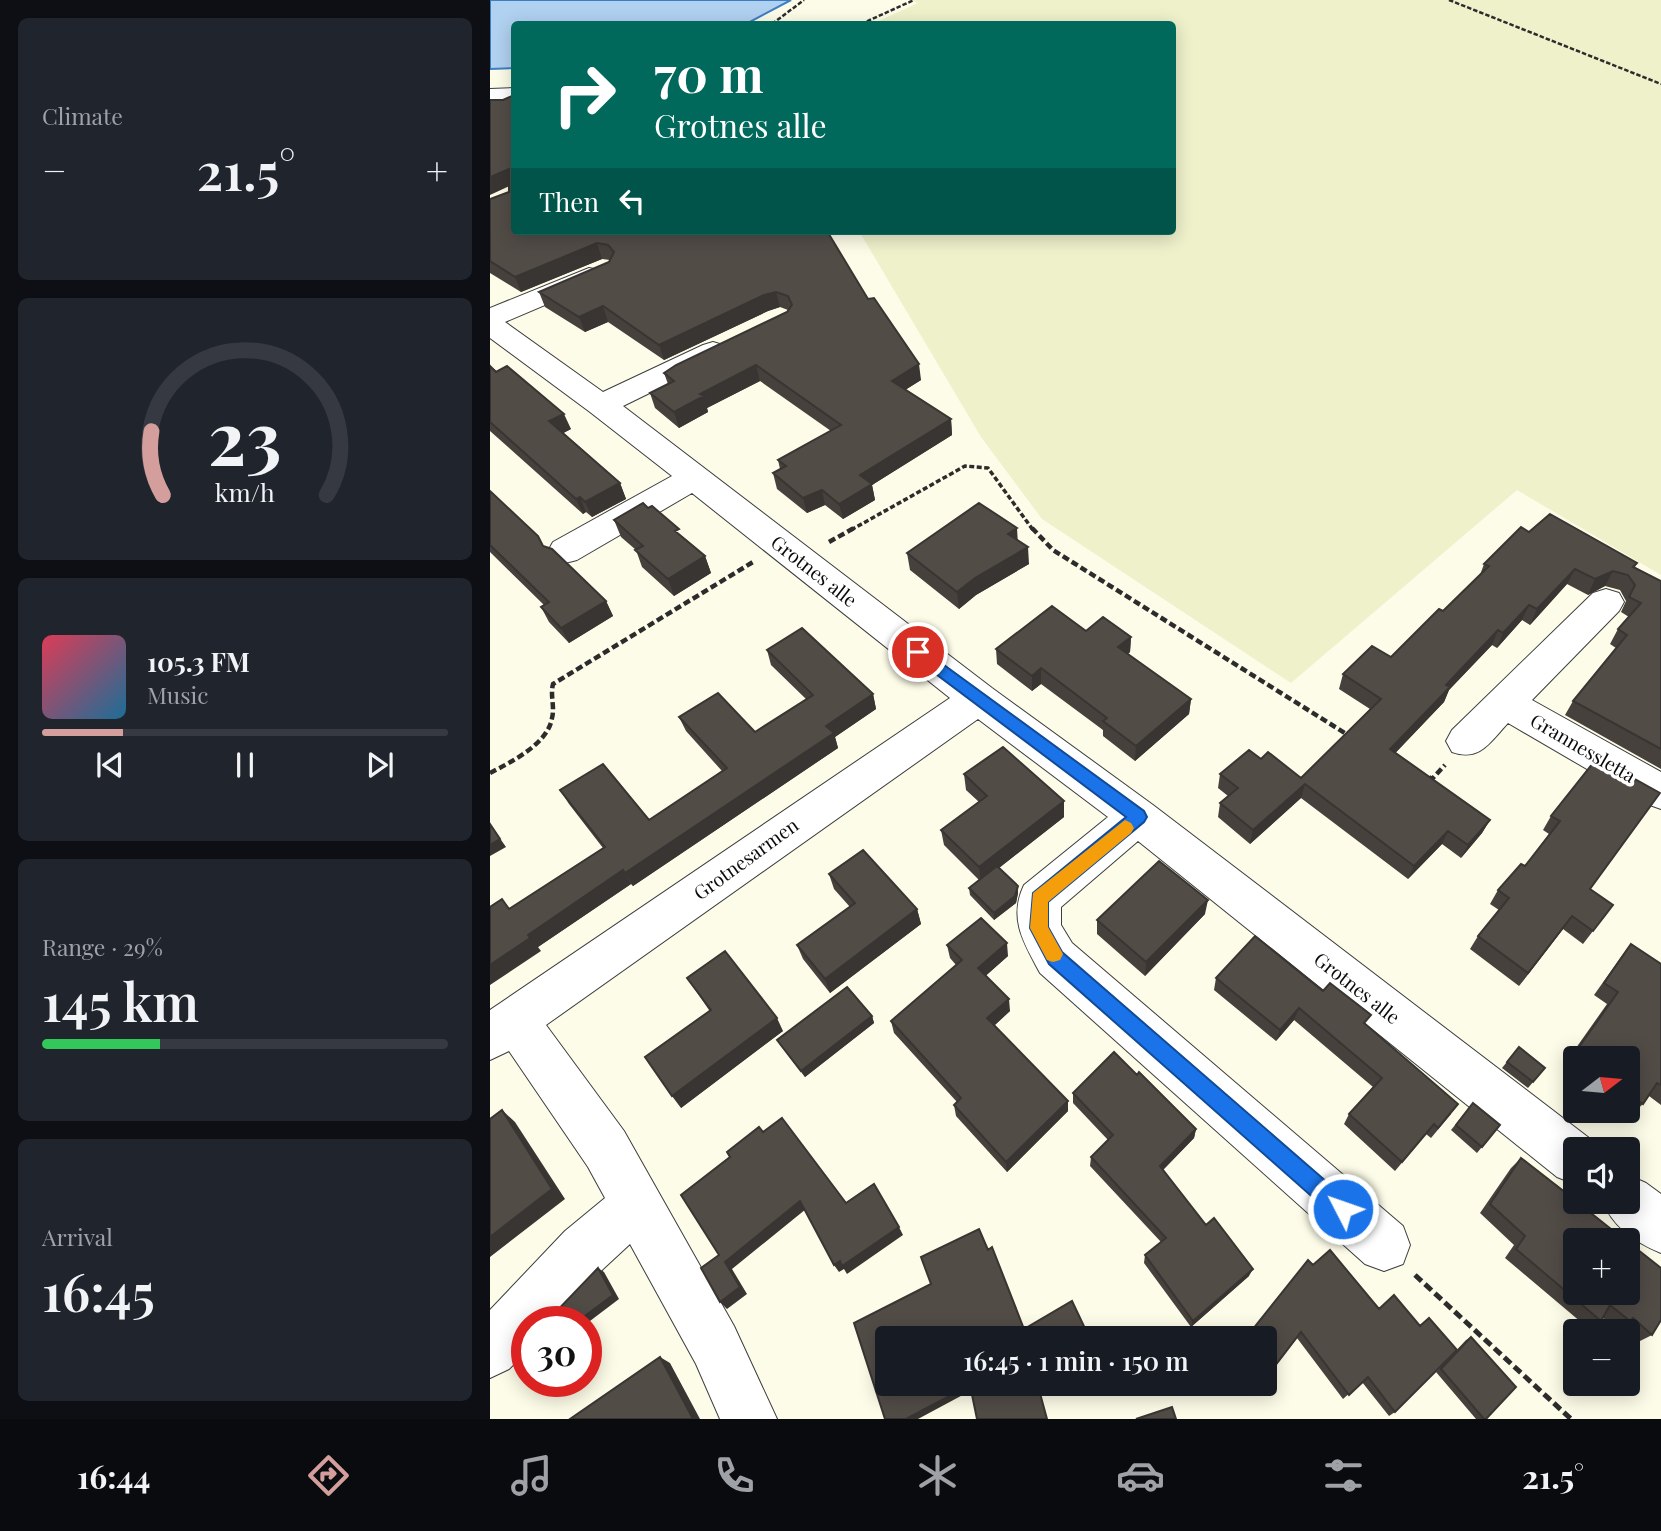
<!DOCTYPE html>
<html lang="en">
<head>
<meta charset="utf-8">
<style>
	body { margin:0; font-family:"Playfair Display",serif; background:#20242c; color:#f1f3f6; height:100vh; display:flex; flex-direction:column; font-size:26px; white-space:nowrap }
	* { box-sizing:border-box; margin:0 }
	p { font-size:23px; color:#9ea1a6 }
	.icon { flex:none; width:38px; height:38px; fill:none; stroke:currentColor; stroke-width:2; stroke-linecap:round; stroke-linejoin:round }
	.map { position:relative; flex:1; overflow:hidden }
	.drawer { display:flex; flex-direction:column; gap:18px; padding:18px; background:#0d0f14; width:490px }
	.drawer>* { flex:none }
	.top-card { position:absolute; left:21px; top:21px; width:665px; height:214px; border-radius:7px; box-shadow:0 4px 18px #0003; background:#00695c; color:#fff; overflow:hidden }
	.needle { width:46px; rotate:74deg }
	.controls { position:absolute; left:1073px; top:1046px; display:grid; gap:14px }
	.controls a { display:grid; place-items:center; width:77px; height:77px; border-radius:7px; background:#171b24; box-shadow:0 4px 18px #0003; font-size:35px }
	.speed { position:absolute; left:21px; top:1306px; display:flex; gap:14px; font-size:35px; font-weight:700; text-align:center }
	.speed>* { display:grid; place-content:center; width:91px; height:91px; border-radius:50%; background:#171b24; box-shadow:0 4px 18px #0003; line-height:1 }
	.speed .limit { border:10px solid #d22; background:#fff; color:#111 }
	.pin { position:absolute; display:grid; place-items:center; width:60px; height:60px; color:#fff; margin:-30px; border:4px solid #fff; border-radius:50%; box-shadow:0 2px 7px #0007 }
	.me { position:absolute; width:77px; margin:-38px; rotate:311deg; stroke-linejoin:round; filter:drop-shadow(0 0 5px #0008) }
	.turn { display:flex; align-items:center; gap:24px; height:147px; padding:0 28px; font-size:32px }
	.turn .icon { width:91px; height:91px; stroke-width:2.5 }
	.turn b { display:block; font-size:49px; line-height:60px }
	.then { display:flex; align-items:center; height:66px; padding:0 28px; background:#0003; gap:14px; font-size:26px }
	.big { font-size:52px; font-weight:600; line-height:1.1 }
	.drawer .widget { flex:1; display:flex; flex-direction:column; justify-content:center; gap:10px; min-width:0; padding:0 24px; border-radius:10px; background:#20242c }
	.drawer .dial { align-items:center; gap:0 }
	.dial svg { height:182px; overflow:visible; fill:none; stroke:#363941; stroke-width:7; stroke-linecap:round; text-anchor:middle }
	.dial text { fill:#f1f3f6; stroke:none }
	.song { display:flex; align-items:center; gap:21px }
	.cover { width:84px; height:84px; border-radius:10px; background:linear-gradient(135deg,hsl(350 70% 55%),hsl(200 70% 35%)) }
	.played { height:7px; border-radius:4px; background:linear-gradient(90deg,#d39e9c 20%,#363941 20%) }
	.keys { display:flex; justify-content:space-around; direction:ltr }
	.heat { display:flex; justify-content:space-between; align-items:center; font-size:38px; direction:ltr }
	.charge { height:10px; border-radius:5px; background:linear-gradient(90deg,#34c759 29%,#363941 0) }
	.trip { position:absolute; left:385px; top:1326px; width:402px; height:70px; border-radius:7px; background:#171b24; box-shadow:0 4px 18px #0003; font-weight:600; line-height:70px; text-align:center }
	.menu { display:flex; height:112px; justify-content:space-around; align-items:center; background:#090b0e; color:#9ea1a6 }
	.menu .icon { width:49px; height:49px }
	.menu .on { color:#d39e9c }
	.menu b { font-size:32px; color:#f1f3f6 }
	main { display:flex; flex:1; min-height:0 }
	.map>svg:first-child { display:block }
	.farmland { fill:#eff1cb }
	.water { fill:#b1d1f1; stroke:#3e7ec2; stroke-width:2 }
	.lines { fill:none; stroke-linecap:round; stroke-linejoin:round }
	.minor-casing { stroke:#3d3d3d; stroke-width:2 }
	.path-far3 { stroke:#2c2c2c; stroke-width:2.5; stroke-dasharray:4.5 2; stroke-linecap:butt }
	.path-far2 { stroke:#2c2c2c; stroke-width:3.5; stroke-dasharray:5 2.5; stroke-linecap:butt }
	.path-far1 { stroke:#2c2c2c; stroke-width:4.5; stroke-dasharray:7 3.5; stroke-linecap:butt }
	.path { stroke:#2c2c2c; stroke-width:5; stroke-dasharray:9 4.5; stroke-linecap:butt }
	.minor { fill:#fff; fill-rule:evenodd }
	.wall { fill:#47413d }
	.shaded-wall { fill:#393532 }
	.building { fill:#524c47; stroke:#393532; stroke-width:2 }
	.route { fill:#1a73e8; stroke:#114b97; stroke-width:2 }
	.slow { fill:#f59e0b }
	.labels { text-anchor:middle; stroke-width:7; stroke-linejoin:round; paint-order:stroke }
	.street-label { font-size:19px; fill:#0a0a0a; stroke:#fff }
</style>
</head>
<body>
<main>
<section class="drawer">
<div class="widget"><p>Climate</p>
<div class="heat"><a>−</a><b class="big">21.5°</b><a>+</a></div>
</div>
<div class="widget dial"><svg viewBox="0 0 100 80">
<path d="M14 69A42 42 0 1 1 86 69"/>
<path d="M14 69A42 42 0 0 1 9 41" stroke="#d39e9c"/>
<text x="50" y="56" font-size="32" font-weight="700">23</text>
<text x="50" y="72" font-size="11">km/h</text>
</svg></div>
<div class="widget">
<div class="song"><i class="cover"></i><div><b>105.3 FM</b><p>Music</p></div></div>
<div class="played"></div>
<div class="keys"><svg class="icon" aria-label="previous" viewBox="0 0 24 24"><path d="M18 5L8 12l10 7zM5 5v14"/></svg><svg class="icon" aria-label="pause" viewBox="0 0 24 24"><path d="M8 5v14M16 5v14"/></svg><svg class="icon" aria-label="next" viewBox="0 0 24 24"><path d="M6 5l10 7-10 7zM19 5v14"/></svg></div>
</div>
<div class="widget"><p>Range · 29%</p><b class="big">145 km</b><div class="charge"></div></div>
<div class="widget"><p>Arrival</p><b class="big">16:45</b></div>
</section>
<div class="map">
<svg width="1171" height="1419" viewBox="0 0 1171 1419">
	<rect width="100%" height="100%" fill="#fdfce8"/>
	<path class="farmland" d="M421,0H1171V575L1027,490L801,683L552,519L491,437L369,231H682V24H382L428,3Z"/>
	<path class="water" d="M0,0H301L256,24H24V68L0,69Z"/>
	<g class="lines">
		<g class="minor-casing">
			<path id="minor" d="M24,88V100L0,103V89Z
				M99,268L109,270L113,276L109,282L15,322L113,392L213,345L223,342L233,345L238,351L233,357L133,406L502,688L663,805L1103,1141L1106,1150H1085V1184L1067,1177L648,841L571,907V925L582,943L913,1226L920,1245L913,1264L894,1271L875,1264L550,973C534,943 518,919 534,885L618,817L488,719L56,1025L134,1131L244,1326L287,1419H230L206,1364L140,1244L113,1269L64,1321H37V1351L19,1369L0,1378V1310L75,1231L115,1198L98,1167L19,1051L0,1060V1010L460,698L202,493L87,560L75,563L63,560L58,551L63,542L182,476L100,412L0,338V308Z
				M1116,589L1129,593L1134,602L1129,611L1042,700L1171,772V809L1157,804L1018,723C1000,742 990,762 962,752L956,741L962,730L1103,593Z
				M1138,1175L1156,1183L1171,1194V1253C1146,1243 1123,1227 1113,1202H1138Z"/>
		</g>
		<path class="path-far3" d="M959,0L1171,84
			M282,24L314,0
			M371,24L424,0"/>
		<path class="path-far2" d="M361,530L475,466L498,468L543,530"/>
		<path class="path-far1" d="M542,528L563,550L858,735
			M339,542L364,528
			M0,773C21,762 58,744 62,718C65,707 60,696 63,684L263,562
			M939,777L942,779L955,765"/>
		<path class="path" d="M925,1275L1081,1419"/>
		<use href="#minor" class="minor"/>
	</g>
	<path class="wall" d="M0,100L337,231L378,299L431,380L415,390L461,419L462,435L382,485L385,500L353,519L335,505L317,513L287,489L283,473L290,469L288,460L341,431L270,381L217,408L218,412L189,428L165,408L160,393L178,384L174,373L297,312L298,310L290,307L278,311L174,360L118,322L95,332L55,307L49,292L119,262L120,260L112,259L31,292L0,273V199L19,192V186Z
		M0,366L81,429L73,433L130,483L136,499L102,517L96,512L93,514L0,431Z
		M0,491L53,546L116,601L123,616L79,643L59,622L51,607L54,605L0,552Z
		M124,520L192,536L215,556L221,573L184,596L152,567L146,550L131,537Z
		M527,528V540L539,564L486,595L469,609L420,570L417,553Z
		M1039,532L1147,563L1145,567L1171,581V769L1075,715L1083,701L1126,648L1120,644L1128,629L1139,617L1131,612L1136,601L1130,590L1115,586L1098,595L1077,584L1040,625L1032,620L1007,648L1002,645L959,690L954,702L905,753L1000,820L992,833L971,858L952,844L918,879L811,798L760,844L728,817L730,803L738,796L728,788L730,774L771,759L811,778L880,709L849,689L853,674L901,657L953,611L990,575L994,564Z
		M596,631L641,637L640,652L638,654L701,699L699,714L645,761L613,736V730L551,684L542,691L507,664L506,649Z
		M277,650L383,694L386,709L345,737L348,748L143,886L141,884L48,947L51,951L12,899L20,909L113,848L79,804L70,790L159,820L232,771L196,731L189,717L265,732L316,699L281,665Z
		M1107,758L1100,889L1123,905L1093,944L1073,929L1029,986L980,949L988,936L1009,910L1000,904L1008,890L1035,866L1059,834L1053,830L1061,816Z
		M474,774L574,817L509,868L528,893L526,903L504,920L480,895L479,888L489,880L454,845L451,830L489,802L476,790Z
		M339,874L427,909L431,924L340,993L313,959L307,945L360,907L344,889Z
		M715,914L655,976L607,934V920Z
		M1141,944L1171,964V1105L1159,1096L1153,1104L1141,1115L1136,1111H1138V1059H1085V1074L1074,1065L1117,1004L1104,995L1131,957Z
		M457,945L518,956L495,976L520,1011L504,1026L578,1111L517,1172L466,1116L464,1105L467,1102L404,1033L401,1021L466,965L460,958Z
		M197,978L293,1031L191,1108L219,1010Z
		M726,978L876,1025L961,1114L941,1138L936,1134L905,1171L854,1124L859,1114L883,1087L804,1020L786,1041L724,990Z
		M382,1016L384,1023L315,1077L291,1046L287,1040Z
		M1029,1047L1055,1068L1038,1088L1012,1068Z
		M647,1075L706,1129L704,1138L673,1170L716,1225L759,1276L701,1327L654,1263L655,1255L671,1242L600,1166L601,1157L618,1140L583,1103V1093Z
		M983,1103L1010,1125L987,1153L961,1130Z
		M1031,1158L1138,1293L1162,1335L1148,1342L1138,1333V1332L1130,1327L1127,1328L1113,1318L1111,1321L1098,1328L1015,1258L1024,1245L990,1213L1021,1168Z
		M823,1265L905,1412L899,1416L872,1382L853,1399L807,1338Z
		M981,1337L996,1419H986L946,1372L976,1340Z"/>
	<path class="shaded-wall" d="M19,169L24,184L0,195V177Z
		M107,243L112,259L31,292L25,277Z
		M286,292L290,307L278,311L174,360L169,345L274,295Z
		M113,306L118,322L95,332L89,317Z
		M429,364L431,380L404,397L402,381Z
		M266,365L270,381L217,408L218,412L189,428L184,412L210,394Z
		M74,414L81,429L66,437L59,421Z
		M461,419L462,435L382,485L385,500L353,519L349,504L370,475Z
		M130,483L136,499L102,517L95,502Z
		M332,490L335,505L317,513L313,498Z
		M90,497L96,512L93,514L86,499Z
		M527,528L528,545L518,534Z
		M538,547L539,564L486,595L469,609L467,592L485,578Z
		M215,556L221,573L184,596L178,579Z
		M1085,569L1077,584L1040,625L1047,609Z
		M1123,571L1115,586L1098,595L1105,579Z
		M116,601L123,616L79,643L71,628Z
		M1039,605L1032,620L1007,648L1013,633Z
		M1008,630L1002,645L959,690L954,702L895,764L900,749L956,685Z
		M641,637L640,652L627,662L628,647Z
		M551,668V684L542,691V676Z
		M383,694L386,709L345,737L348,748L143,886L135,873L336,726Z
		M701,699L699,714L645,761L646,746Z
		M815,784L811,798L760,844L763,830Z
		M574,801V817L491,882L489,867Z
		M1000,820L992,833L971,858L978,845Z
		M0,824L16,847L0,856Z
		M958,831L952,844L918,879L924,866Z
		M133,870L141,884L48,947L51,951L0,985V965L38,935Z
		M528,886V893L526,903L504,920V913Z
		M718,900L715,914L655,976L656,962Z
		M427,909L431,924L340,993L335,979Z
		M1082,916L1073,929L1029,986L1038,973Z
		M517,943L518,956L490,981L488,968Z
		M519,999L520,1011L499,1030L497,1018Z
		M809,1008L804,1020L786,1041L790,1030Z
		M382,1016L384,1023L315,1077L311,1071Z
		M287,1018L293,1031L191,1108L182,1096Z
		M578,1101V1111L517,1172L516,1162Z
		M12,1110L25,1122L75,1199L0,1257V1237Z
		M706,1129L704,1138L668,1175L670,1166Z
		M310,1201L316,1209L242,1269L257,1294L237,1309L230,1302L235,1262Z
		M409,1227L413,1235L357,1274L354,1269L349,1272L344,1265Z
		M108,1268L114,1272L129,1299L96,1324V1321H88Z
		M763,1269L759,1276L701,1327L703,1321Z
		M170,1357L180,1363L210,1419H203Z
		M552,1384H561L549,1392L548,1386Z
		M480,1385L482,1390L428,1419H416Z"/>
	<path class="building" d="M24,95V231H337L378,299L384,298L429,364L402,381L461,419L370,475L382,484L349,504L332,490L313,498L283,473L296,466L288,460L351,425L266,365L210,394L214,396L184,412L160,393L184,381L174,373L186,365L297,312L302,305L298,296L286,292L274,295L169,345L113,306L89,317L49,292L119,262L124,252L118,245L107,243L25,277L0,261V199L19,192V169L0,177V100H13Z
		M0,366L6,372L17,366L74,414L59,421L130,483L95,502L90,497L86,499L0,422Z
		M0,491L48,536L53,546L62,549L116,601L71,628L51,607L59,602L0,545Z
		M153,503L158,508L162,506L189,529L185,531L215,556L178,579L145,550L153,546L124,520Z
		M489,503L527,528L518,534L538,547L485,578L467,592L417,553Z
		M1060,514L1147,563L1143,567L1171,581V749L1083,701L1137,635L1128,629L1151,603L1139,597L1145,585L1138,575L1123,571L1105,579L1085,569L1047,609L1039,605L1013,633L1008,630L956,685L960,687L900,749L1000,820L978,845L958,831L924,866L815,784L763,830L730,803L748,788L730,774L759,750L771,759L778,752L811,778L891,699L853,674L882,646L901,657L949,609L953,611L999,566L994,564L1031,527L1039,532Z
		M562,606L596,631L613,617L641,637L628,647L701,699L646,746L613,721L617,718L551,668L542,676L506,649Z
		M312,628L383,694L336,726L344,733L135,873L133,870L38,935L40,938L0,965V907L12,899L19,909L115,847L70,790L113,764L159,820L237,768L189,717L228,693L265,732L323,695L277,650Z
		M513,747L574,801L489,867L451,830L497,796L474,774Z
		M1107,758L1170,793L1100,889L1123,905L1103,931L1082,916L1038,973L988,936L1019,898L1008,890L1031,864L1035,866L1070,821L1061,816Z
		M0,824L10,839L0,845Z
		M373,850L427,909L335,979L307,945L365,903L339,874Z
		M669,861L718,900L656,962L607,920Z
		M507,866L528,886L525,896L504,913L479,888Z
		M491,918L517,943L488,968L519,999L497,1018L578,1101L516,1162L464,1105L471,1098L401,1021L472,960L457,945Z
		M765,936L833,991L840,983L881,1015L874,1023L968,1104L948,1128L944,1124L912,1162L859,1114L892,1078L809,1008L790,1030L726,978Z
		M1141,944L1171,964V1085L1167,1083L1153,1104L1138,1093V1059H1090L1084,1054L1128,992L1114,983Z
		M235,951L287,1018L182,1096L155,1057L221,1010L197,978Z
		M357,987L382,1016L311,1071L287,1040Z
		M1029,1047L1055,1068L1043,1082L1017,1062Z
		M624,1052L647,1075L649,1072L706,1129L670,1166L716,1225L724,1218L763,1269L703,1321L655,1255L676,1238L601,1157L623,1135L583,1093Z
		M983,1103L1010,1125L992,1147L966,1125Z
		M12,1110L62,1189L0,1237V1119Z
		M292,1118L356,1203L384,1184L409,1227L352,1266L350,1261L344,1265L310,1201L235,1262L250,1287L230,1302L211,1268L229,1255L191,1195L240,1157L237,1152L269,1127L273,1132Z
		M1031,1158L1085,1200V1202H1087L1136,1241H1085V1293H1138V1242L1171,1268V1320L1162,1335L1143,1318L1140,1321L1120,1305L1111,1321L1026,1249L1035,1236L1000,1204Z
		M489,1229L498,1250L502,1247L534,1329L582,1301L600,1339H397V1384H552L548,1386L557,1419H487L480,1385L416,1419H395L364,1323L441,1284L431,1257Z
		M840,1250L889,1309L904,1295L930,1326L939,1318L967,1350L905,1412L878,1377L859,1395L811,1332L775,1379V1339H755L818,1260L823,1265Z
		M108,1268L123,1295L88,1321H61L60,1318Z
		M981,1337L1026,1387L996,1419H994L951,1369Z
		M170,1357L203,1419H80Z
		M682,1407L686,1419H646Z"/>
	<path class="route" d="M428,646L654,811L657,817L654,822L558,902V927L572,952L860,1202L863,1209L860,1217L853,1220L845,1217L559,964L540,928L543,893L636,817L422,656L420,652L422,648Z"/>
	<path class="slow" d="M635,820L641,823L644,828L641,833L558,902V927L573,954L570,960L563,962L557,960L540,928L543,893Z"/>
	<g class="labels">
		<g class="street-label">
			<text transform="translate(324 571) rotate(38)" y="7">Grotnes alle</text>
			<text transform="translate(1093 748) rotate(30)" y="7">Grannessletta</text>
			<text transform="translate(256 859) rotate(-36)" y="7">Grotnesarmen</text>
			<text transform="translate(867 988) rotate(38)" y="7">Grotnes alle</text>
		</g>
	</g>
</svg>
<div class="controls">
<a><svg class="needle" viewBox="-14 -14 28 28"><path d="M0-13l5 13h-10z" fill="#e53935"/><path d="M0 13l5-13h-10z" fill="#9ea1a6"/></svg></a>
<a><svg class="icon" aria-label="sound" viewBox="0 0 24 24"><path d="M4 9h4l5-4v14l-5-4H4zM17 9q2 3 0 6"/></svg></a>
<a>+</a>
<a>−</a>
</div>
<div class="speed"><div class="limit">30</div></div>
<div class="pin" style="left:428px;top:652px;background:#d93025"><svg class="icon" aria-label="arrive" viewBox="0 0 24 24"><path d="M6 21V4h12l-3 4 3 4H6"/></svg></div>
<svg class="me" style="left:853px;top:1209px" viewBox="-20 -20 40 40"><circle r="17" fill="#1a73e8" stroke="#fff" stroke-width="3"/><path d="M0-11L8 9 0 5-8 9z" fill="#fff"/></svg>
<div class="trip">16:45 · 1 min · 150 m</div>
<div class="top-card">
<div class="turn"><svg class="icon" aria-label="right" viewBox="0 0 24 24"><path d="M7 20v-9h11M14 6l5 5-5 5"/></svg><div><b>70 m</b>Grotnes alle</div></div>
<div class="then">Then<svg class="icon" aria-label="left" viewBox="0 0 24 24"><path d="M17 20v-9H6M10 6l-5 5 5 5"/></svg></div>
</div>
</div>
</main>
<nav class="menu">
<b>16:44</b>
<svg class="icon on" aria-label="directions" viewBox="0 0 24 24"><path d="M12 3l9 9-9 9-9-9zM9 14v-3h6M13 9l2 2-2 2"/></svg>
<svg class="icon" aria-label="music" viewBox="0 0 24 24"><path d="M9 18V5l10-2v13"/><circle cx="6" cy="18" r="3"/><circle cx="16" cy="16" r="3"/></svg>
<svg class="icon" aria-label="phone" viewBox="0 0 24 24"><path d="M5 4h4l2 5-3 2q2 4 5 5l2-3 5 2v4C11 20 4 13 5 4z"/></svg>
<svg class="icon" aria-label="climate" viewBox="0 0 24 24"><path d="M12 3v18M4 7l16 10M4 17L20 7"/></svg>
<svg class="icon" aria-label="car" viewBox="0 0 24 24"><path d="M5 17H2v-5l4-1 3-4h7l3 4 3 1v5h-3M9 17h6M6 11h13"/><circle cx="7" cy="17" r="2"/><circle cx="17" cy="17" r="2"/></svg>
<svg class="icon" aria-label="filters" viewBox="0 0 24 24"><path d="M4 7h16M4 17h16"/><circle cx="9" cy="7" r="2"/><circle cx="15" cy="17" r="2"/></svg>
<b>21.5°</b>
</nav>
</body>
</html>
